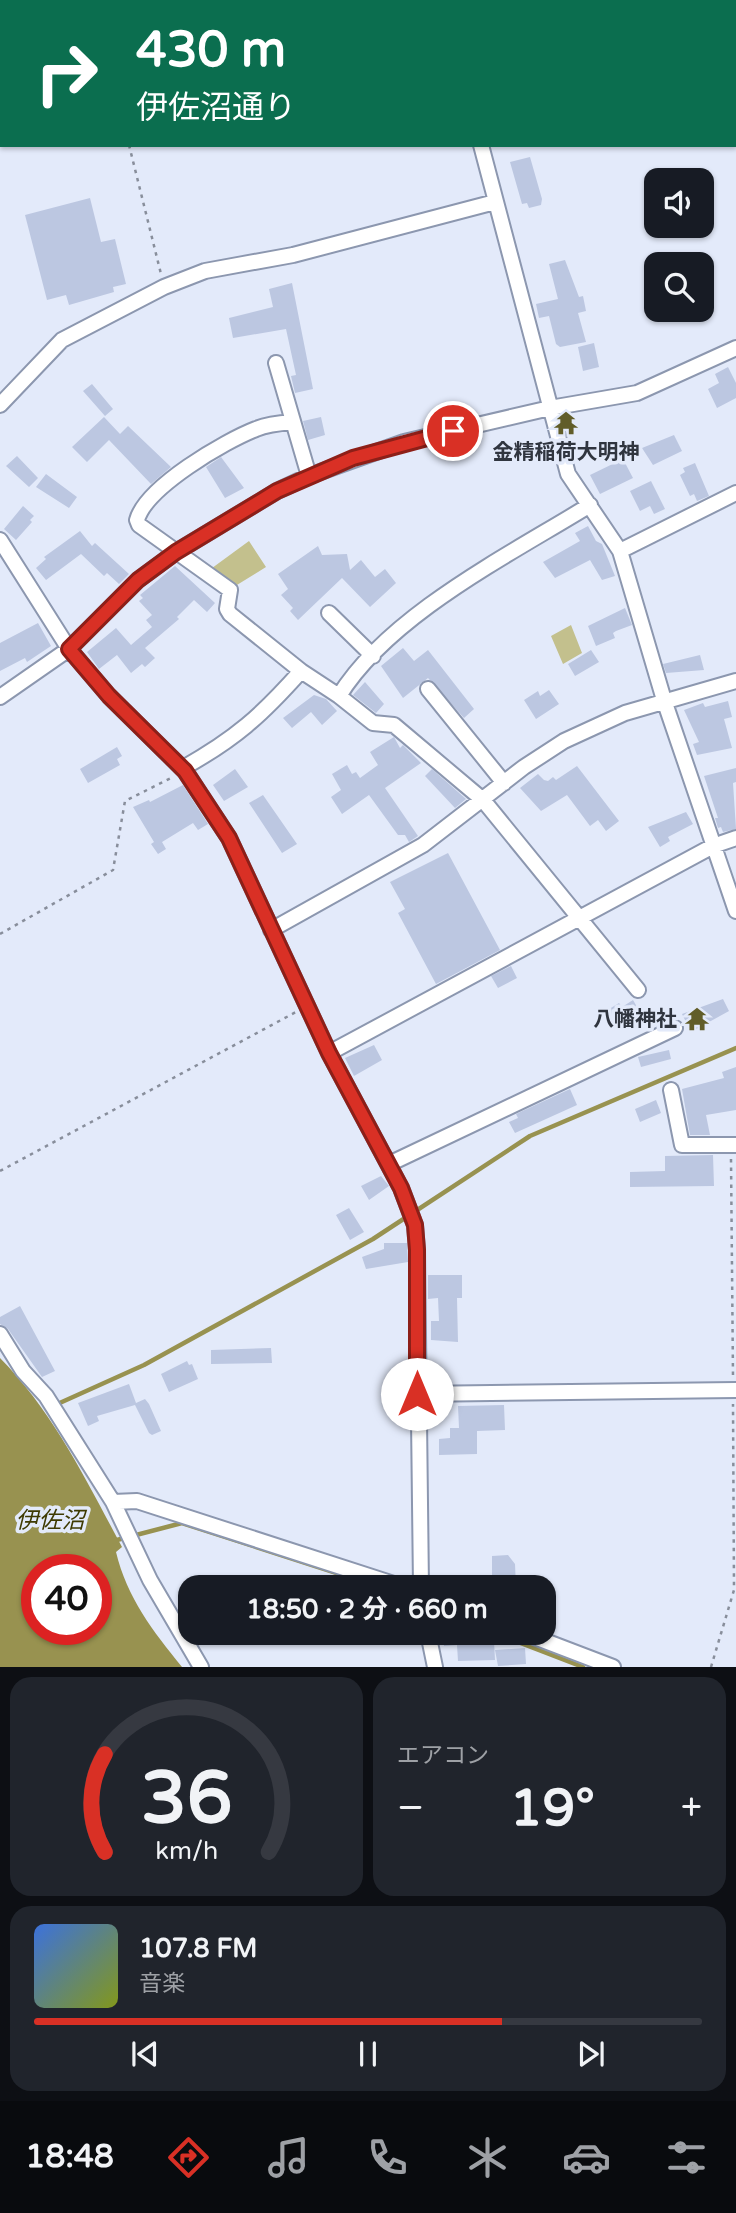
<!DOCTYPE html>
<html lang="ja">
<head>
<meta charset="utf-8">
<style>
	body { margin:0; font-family:"Varela Round","Noto Sans JP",sans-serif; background:#20242c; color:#f1f3f6; height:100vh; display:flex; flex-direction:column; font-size:26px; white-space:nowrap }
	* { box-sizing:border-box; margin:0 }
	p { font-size:23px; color:#9ea1a6 }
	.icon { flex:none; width:38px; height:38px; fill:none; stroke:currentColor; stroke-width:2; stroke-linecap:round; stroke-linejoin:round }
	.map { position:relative; height:1667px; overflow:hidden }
	.side { display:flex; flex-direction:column; gap:10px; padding:10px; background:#0d0f14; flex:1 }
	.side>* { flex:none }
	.guide { position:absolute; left:0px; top:0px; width:737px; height:147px; box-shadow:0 2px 5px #0004; background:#0b6e4f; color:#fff; overflow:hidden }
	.fabs { position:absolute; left:644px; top:168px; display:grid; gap:14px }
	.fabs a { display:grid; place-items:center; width:70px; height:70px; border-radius:14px; background:#171b24; box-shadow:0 2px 5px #0004; font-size:35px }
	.speed { position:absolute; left:21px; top:1554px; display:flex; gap:14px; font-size:35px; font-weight:700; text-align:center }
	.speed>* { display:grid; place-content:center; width:91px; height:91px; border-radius:50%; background:#171b24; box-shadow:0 2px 5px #0004; line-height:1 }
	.speed .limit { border:10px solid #d22; background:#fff; color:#111 }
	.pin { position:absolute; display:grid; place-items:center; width:60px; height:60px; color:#fff; margin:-30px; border:4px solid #fff; border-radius:50%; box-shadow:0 2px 7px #0007 }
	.me { position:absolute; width:77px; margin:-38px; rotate:0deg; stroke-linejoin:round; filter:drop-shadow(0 0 5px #0008) }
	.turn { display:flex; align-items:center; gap:24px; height:147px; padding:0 21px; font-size:32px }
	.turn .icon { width:91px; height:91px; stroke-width:2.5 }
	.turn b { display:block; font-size:49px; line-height:60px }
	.big { font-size:52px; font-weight:700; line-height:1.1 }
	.side .card { flex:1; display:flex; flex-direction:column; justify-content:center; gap:10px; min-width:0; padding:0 24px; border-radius:21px; background:#20242c }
	.side .dial { align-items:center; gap:0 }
	.dial svg { height:182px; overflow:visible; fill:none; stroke:#363941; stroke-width:7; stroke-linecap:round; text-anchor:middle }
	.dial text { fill:#f1f3f6; stroke:none }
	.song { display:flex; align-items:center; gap:21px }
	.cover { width:84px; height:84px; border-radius:10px; background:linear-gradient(135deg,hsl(220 70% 55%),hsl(70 70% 35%)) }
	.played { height:7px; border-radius:4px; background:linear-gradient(90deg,#d93025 70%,#363941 70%) }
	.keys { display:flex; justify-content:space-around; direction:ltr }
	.heat { display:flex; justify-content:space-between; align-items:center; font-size:38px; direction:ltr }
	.side .tiles { flex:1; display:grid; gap:10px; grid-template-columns:1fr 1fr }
	.card:last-child { grid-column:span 2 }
	.trip { position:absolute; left:178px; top:1575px; width:378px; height:70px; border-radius:21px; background:#171b24; box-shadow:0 2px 5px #0004; font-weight:700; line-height:70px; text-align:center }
	.tab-bar { display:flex; height:112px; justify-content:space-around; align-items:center; background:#090b0e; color:#9ea1a6 }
	.tab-bar .icon { width:49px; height:49px }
	.tab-bar .current { color:#d93025 }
	.tab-bar b { font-size:32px; color:#f1f3f6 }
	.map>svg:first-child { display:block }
	.green { fill:#c3c08d }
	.water { fill:#989250; fill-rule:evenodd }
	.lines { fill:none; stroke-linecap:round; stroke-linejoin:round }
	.stream { stroke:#989250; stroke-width:4.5 }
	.building { fill:#bcc7e1 }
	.minor-casing { stroke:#8c97af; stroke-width:18 }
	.path { stroke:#888e9b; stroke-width:2.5; stroke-dasharray:3.5 5; stroke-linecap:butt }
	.minor { stroke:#fff; stroke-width:14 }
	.route-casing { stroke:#8d1f18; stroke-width:18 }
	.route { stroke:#d93025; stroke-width:12 }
	.labels { text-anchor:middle; stroke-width:7; stroke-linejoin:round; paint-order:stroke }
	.poi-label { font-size:21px; font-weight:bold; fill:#30353f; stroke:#e3eafa }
	.water-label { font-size:23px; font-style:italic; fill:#3e3a02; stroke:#e3eafa }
</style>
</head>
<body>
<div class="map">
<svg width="736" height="1667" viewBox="0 0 736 1667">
	<rect width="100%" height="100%" fill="#e3eafa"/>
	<path class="green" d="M249,541L266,567L232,588L208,571Z
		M571,625L582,653L563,664L551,636Z"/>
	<path class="water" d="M0,1358C54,1413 86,1480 122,1547L116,1552C127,1598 153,1631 182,1667H0ZM37,1570H96V1629H37Z"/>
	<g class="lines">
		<path class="stream" d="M53,1406L144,1365L373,1239L530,1136L736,1048
			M113,1541L182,1523L380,1587
			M495,1633L583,1667"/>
	</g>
	<path class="building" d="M530,157L542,199L541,205L529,208L527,203L522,204L510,162Z
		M90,198L101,242L115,239L126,284L113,287L114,292L69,305L66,295L47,300L25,215Z
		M565,260L579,297L583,296L586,311L578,313L586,342L560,347L556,344L549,316L539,318L536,304L558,299L549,264Z
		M292,283L313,389L295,393L291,376L296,375L286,329L233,338L229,318L273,307L269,289Z
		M594,343L599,367L583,371L578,347Z
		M728,367L736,383V398L717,408L708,389L719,383L715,374Z
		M92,384L113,409L105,416L83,391Z
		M104,417L120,434L128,426L171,467L151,484L109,440L87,462L72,447Z
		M321,417L325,435L308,440L303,421Z
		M674,435L682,451L653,465L642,448Z
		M17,456L38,478L29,487L6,466Z
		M221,457L244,488L225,498L206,467Z
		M623,459L633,478L600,494L590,475Z
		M695,463L709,496L697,501L694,494L690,496L680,475L685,472L683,468Z
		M46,474L77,497L69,508L36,487Z
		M651,481L665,509L654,514L650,506L640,511L630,491Z
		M23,506L34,516L30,520L32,522L16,540L4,529Z
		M588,526L596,541L602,544L615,576L602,580L590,560L555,578L543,562L580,541L575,533Z
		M80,531L92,546L95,543L129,574L119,584L107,573L104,576L81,554L46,580L36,568L46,559L44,557Z
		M318,546L322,555L347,554L350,570L361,560L375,577L385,569L396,583L370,607L342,578L298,620L290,611L293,608L281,595L288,589L278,574Z
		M175,566L215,603L207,612L194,600L177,617L179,619L145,648L155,658L145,667L142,664L131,673L117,655L99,669L87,652L116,628L131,645L152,627L146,620L152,615L139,601L143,598L140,595Z
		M625,608L632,625L616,631L613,633L615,638L596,646L588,626Z
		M38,623L51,646L27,662L25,658L0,671V643Z
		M403,648L414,661L428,650L474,709L464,718L428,678L403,698L381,666Z
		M591,650L599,662L575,676L568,664Z
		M700,655L704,670L666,673L663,664Z
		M365,682L384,704L376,713L353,695Z
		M549,690L559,704L536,719L524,700L538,691L540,696Z
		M314,695L326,699L337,711L322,725L311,712L292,728L283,718Z
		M728,701L732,717L724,719L732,748L697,755L693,744L699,742L684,710L703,703L705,707Z
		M394,737L400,748L403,745L421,763L385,788L418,836L409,842L405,835H398L369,795L342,814L331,797L341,790L332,774L347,765L352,774L356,772L360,778L378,765L370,752Z
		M117,747L122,756L117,759L120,765L88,783L80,769Z
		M577,766L619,821L606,831L598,820L590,826L567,795L541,811L520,788L538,774L544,780L548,781L553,777L556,780Z
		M736,768V782L733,783L736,829L723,832L721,827L718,828L715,818H718L704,776Z
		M235,769L248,787L224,801L213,785Z
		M432,769L466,799L455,808L425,776Z
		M183,785L208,824L198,830L193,823L162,842L166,849L158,854L151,844L154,842L133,807L149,800L150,802Z
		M263,795L297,844L282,853L249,803Z
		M686,812L693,824L668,837L670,841L660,847L648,827Z
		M448,853L500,950L436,984L398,913L405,909L390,882Z
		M511,966L517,978L498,988L491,976Z
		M723,999L729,1011L691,1032L682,1014Z
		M633,1000L640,1012L615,1027L606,1011L619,1003L622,1007Z
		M374,1045L382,1060L354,1076L345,1058Z
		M669,1050L671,1059L641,1067L638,1057Z
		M736,1067V1110L706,1115L710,1135H690L682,1089L724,1078L722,1072Z
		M570,1089L577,1105L515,1133L509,1122L518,1118L516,1114Z
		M656,1100L661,1113L640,1122L635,1109Z
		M713,1155L714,1186L630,1187V1172L665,1171V1156Z
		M381,1176L389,1186L369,1200L361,1186Z
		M349,1208L364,1232L350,1240L336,1215Z
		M384,1243H407L408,1262L366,1269L362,1257L384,1249Z
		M428,1275H462V1298H457L458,1342L431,1340V1321H439L438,1298L428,1299Z
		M20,1306L55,1371L42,1377L8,1329L0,1324V1317Z
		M271,1348L272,1363L211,1364V1350Z
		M187,1361L189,1365L192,1364L198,1379L169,1392L161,1374Z
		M129,1384L136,1403L145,1399L149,1404L161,1431L152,1435L149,1433L135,1405L97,1416L99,1421L88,1426L78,1403Z
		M504,1405L505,1430L477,1431V1454L439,1455V1439L450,1438V1428H459L458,1406Z
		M508,1555L515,1564L516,1587H502V1575H492V1556Z
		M443,1633H484L485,1642L494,1641L495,1660L458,1661L457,1645L444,1646Z
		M525,1648L526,1664L498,1666L495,1650Z"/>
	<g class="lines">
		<g class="minor-casing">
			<path id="minor" d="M445,0L446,2
				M514,2L521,0
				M481,145L568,474L620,551L664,700L736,911
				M276,363L309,476
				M0,405L62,340L164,287L205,271L293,255L495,202
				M293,422C281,423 268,424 256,429C225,441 146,487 137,520L139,525L230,590L227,609L230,614L301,671
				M0,540L69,649L109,696L185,771L229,838L329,1053L401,1188L415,1225L417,1250L421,1587
				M620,551L736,493
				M329,613L373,656
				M428,689L504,783
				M339,696L373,723L394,725L483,800L638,990
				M0,697L69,649L138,580L176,552L277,491L309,476L404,442L550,408L637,393L736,348
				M183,768C235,739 261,716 301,671L339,696C389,615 509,555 590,505
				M271,930L423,845L524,767L564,741L625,713L736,681
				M329,1053L713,846L736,838
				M671,1090L682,1145H736
				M389,1164L675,1028
				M0,1334L23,1371L46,1396L113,1502L150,1580L201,1667
				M417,1394L736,1390
				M113,1502L137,1501L403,1587
				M428,1633L435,1667
				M524,1633L613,1667"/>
		</g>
		<path class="path" d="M93,0V2
			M129,145L161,274
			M0,934L113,870L125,801L173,777
			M731,1159L733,1377
			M0,1171L296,1012
			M711,1667L734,1590L733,1404"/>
		<use href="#minor" class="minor"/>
	</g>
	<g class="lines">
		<g class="route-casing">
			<path id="route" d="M417,1394V1250L415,1225L401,1188L329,1053L229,838L185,771L109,696L69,649L138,580L176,552L277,491L353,458L453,431"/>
		</g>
		<use href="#route" class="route"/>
	</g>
	<defs>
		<g id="temple-bare" transform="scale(1.89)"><path d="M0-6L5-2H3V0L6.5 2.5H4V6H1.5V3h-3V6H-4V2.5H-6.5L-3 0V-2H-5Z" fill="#615d29" stroke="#e3eafa" stroke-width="2.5" paint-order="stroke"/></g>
	</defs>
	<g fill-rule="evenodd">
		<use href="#temple-bare" x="566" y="423"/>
		<use href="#temple-bare" x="697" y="1019"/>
	</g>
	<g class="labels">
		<g class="poi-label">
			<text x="566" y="459">金精稲荷大明神</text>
			<text x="677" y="1026" text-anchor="end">八幡神社</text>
		</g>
		<g class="water-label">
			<text x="50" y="1528">伊佐沼</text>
		</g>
	</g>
</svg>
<div class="fabs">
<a><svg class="icon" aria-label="sound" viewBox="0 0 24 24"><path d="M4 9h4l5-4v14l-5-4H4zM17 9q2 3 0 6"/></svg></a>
<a><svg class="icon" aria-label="search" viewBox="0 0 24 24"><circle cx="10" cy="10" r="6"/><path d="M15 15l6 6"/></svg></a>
</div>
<div class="speed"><div class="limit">40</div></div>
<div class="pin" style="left:453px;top:431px;background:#d93025"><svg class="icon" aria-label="arrive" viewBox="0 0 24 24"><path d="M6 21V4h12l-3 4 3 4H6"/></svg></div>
<svg class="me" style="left:417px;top:1394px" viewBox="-20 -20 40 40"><circle r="19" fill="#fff"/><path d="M0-13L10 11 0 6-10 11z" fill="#d93025"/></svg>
<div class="trip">18:50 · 2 分 · 660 m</div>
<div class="guide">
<div class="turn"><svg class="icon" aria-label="right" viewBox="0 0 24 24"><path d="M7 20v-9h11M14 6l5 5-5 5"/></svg><div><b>430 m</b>伊佐沼通り</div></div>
</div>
</div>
<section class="side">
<div class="tiles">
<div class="card dial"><svg viewBox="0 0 100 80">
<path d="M14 69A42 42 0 1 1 86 69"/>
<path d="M14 69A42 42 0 0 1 14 26" stroke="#d93025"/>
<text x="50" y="56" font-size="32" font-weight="700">36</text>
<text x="50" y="72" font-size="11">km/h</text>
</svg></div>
<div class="card"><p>エアコン</p>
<div class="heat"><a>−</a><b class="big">19°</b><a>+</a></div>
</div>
<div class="card">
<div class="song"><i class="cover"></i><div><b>107.8 FM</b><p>音楽</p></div></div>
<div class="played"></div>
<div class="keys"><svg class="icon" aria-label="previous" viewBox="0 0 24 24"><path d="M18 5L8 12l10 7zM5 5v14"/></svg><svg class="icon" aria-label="pause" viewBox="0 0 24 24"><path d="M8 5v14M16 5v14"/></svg><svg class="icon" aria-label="next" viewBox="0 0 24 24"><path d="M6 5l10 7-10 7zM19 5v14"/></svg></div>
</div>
</div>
</section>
<nav class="tab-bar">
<b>18:48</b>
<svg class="icon current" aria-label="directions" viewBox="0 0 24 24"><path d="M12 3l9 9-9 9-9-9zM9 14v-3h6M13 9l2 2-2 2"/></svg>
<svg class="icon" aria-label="music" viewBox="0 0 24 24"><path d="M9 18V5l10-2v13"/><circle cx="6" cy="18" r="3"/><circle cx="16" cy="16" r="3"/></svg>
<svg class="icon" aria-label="phone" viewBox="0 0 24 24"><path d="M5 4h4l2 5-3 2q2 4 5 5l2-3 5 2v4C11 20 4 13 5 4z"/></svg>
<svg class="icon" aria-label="climate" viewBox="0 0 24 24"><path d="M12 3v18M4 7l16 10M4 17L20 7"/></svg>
<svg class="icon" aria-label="car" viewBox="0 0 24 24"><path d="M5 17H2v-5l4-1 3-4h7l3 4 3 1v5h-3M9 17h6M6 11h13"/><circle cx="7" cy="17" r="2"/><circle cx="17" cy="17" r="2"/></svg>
<svg class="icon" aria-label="filters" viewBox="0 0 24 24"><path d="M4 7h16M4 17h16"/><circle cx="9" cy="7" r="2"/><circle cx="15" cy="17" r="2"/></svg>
</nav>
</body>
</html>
